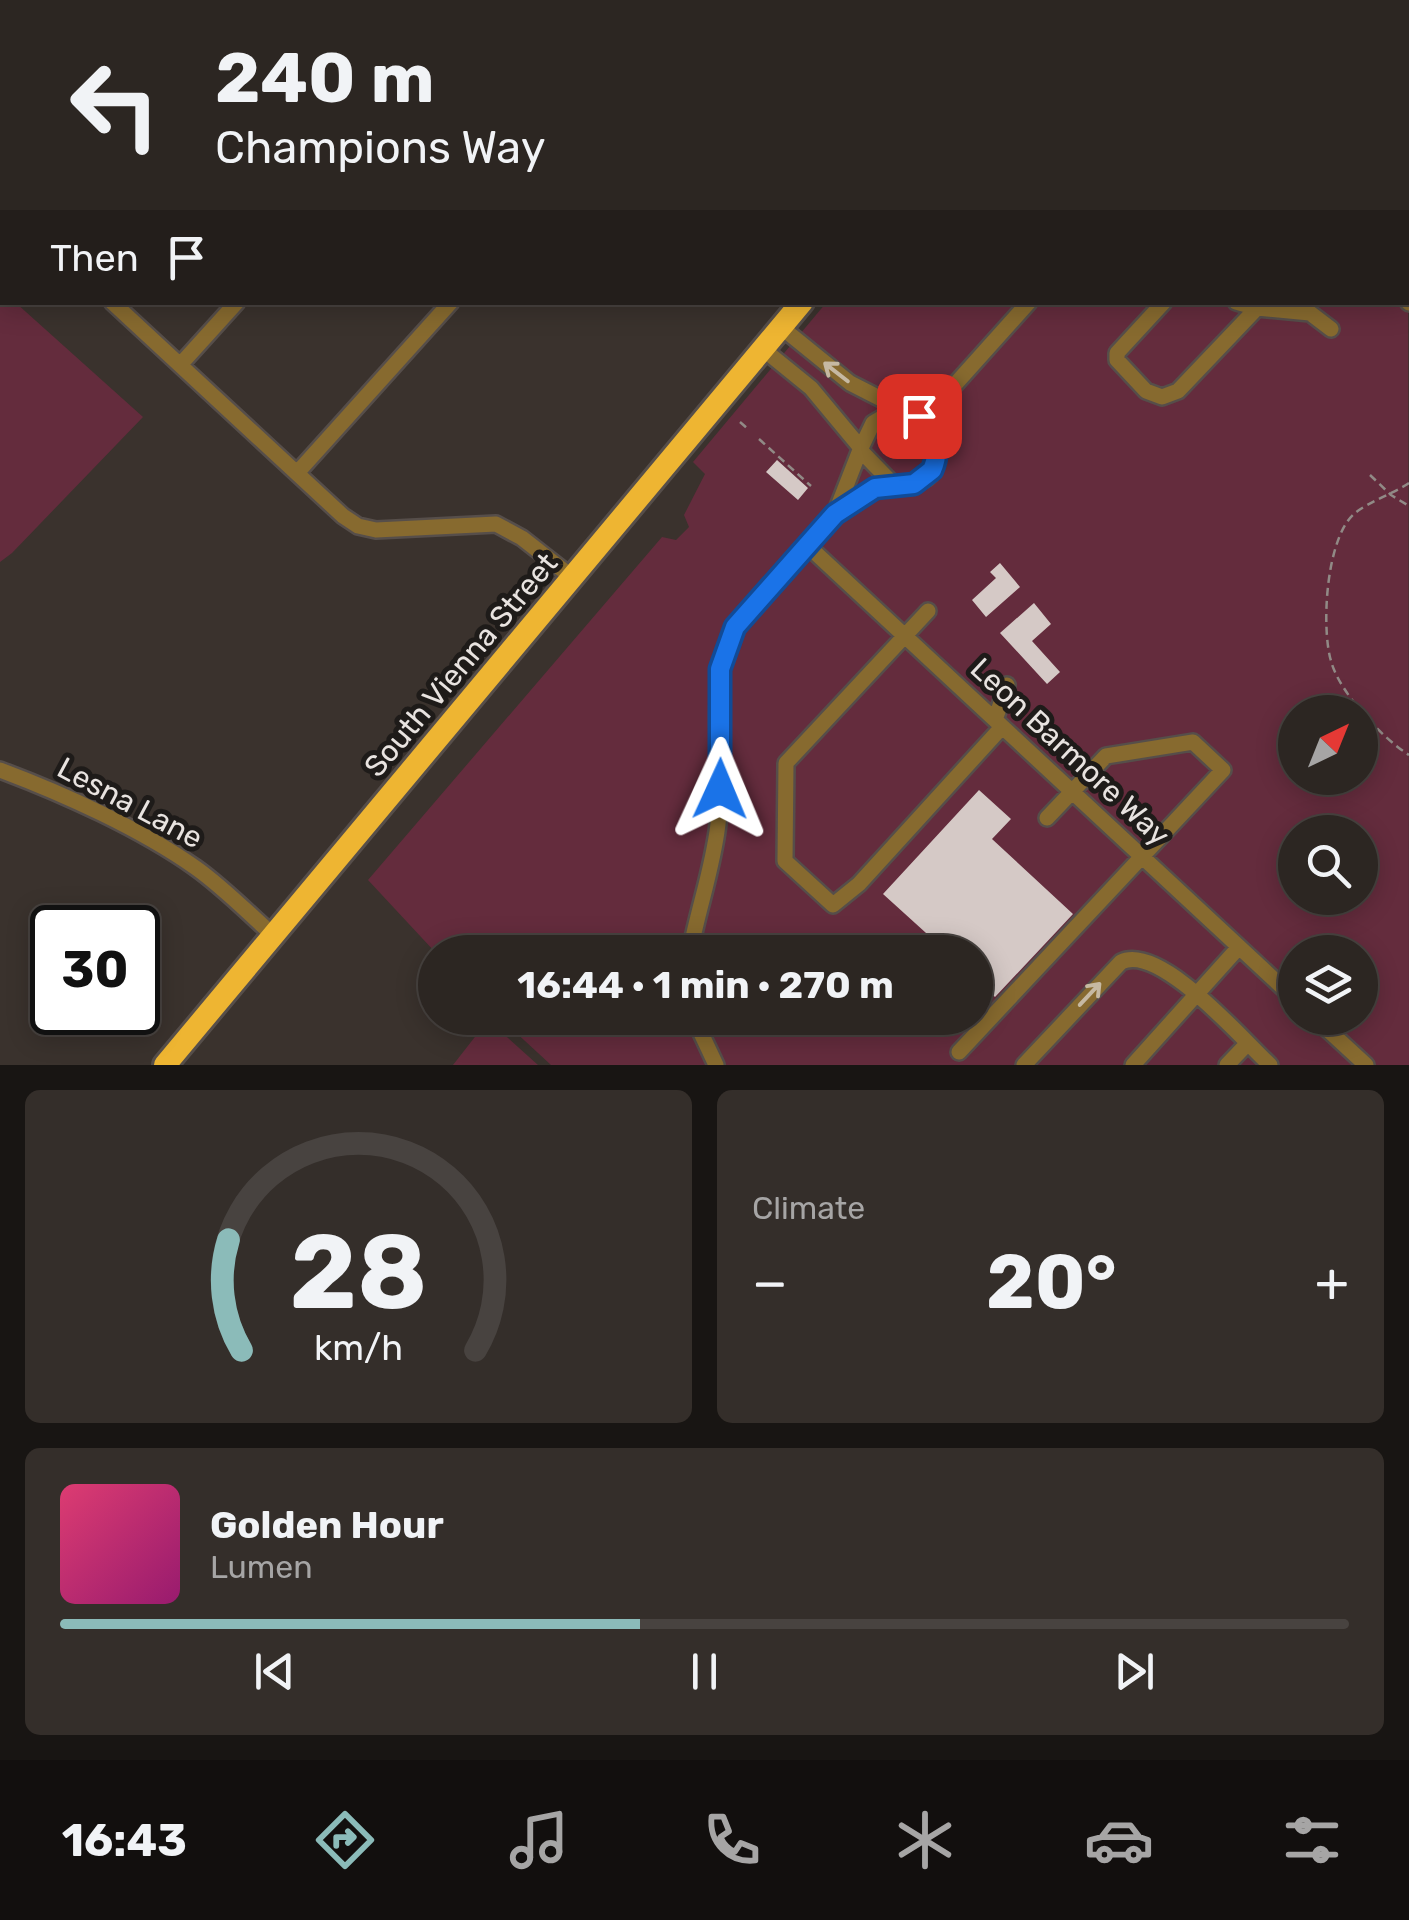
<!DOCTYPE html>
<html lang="en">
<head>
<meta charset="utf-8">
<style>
	body { margin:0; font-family:Rubik,sans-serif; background:#342e2a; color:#f1f3f6; height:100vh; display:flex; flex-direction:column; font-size:38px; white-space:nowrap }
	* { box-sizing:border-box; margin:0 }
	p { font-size:32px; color:#a6a5a5 }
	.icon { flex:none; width:55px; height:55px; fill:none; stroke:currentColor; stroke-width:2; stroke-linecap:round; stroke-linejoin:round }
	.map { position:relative; height:1065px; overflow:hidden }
	.panel { display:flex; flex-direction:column; gap:25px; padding:25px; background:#181513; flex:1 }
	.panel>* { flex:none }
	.top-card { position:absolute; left:0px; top:0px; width:1410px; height:305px; box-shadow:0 5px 25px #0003,0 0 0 2px #484340; background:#2c2622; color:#f1f3f6; overflow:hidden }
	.needle { width:65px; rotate:43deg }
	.controls { position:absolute; left:1278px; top:695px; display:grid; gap:20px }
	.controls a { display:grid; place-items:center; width:100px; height:100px; border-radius:50%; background:#2c2622; box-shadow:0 5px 25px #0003,0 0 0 2px #484340; font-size:50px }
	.speed { position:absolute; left:30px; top:905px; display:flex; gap:20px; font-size:50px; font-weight:700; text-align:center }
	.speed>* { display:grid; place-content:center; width:130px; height:130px; border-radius:50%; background:#2c2622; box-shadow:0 5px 25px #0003,0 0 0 2px #484340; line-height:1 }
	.speed .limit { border:5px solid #111; border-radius:15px; background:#fff; color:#111 }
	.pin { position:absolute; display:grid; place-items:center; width:85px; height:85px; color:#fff; margin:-42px; border-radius:20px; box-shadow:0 5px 15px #0006 }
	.me { position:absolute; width:110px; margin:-55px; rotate:1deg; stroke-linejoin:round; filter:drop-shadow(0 0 8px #0008) }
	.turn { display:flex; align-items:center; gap:35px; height:210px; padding:0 50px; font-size:45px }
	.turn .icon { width:130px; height:130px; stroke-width:2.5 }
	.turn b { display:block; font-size:70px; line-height:85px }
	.then { display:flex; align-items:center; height:95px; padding:0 50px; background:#0003; gap:20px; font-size:38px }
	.big { font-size:75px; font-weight:700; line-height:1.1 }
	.panel .widget { flex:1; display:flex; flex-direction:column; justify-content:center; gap:15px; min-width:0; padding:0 35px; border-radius:15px; background:#342e2a }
	.panel .dial { align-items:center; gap:0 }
	.dial svg { height:260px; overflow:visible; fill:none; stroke:#484340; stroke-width:7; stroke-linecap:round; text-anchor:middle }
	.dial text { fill:#f1f3f6; stroke:none }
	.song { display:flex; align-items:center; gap:30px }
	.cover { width:120px; height:120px; border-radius:15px; background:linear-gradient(135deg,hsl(340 70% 55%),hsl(320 70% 35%)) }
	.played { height:10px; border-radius:5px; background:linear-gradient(90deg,#8bbbb9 45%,#484340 45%) }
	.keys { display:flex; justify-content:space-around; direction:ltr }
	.heat { display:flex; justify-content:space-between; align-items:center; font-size:55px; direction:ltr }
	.panel .tiles { flex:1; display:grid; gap:25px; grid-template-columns:1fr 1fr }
	.widget:last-child { grid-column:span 2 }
	.trip { position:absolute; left:418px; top:935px; width:575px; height:100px; border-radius:50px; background:#2c2622; box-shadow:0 5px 25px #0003,0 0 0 2px #484340; font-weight:700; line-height:100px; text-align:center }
	.menu { display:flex; height:160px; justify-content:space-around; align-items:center; background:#120f0e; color:#a6a5a5 }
	.menu .icon { width:70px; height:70px }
	.menu .on { color:#8bbbb9 }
	.menu b { font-size:45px; color:#f1f3f6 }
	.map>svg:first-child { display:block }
	.green { fill:#642c3d; fill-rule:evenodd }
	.building { fill:#d5c9c6 }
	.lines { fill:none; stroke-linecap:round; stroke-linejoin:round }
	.minor-casing { stroke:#564e4a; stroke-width:20 }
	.highway-casing { stroke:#564e4a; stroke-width:28 }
	.path { stroke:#918a86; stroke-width:2.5; stroke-dasharray:8 5; stroke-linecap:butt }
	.minor { stroke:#876a2f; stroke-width:15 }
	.highway { stroke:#eeb532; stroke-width:22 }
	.oneway { stroke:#c6b9a2 }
	.route-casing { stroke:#114b97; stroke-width:25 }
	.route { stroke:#1a73e8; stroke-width:18 }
	.labels { text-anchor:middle; stroke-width:10; stroke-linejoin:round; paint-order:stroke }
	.street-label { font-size:30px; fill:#e8e3e0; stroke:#1e1b19 }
</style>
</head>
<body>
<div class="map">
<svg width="1409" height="1065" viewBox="0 0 1409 1065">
	<rect width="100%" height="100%" fill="#3a322d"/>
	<path class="green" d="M1408,113L1409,1065H551L500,1018H975V952H435L368,880L662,537L676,540L689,527L684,515L705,474L693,462L826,303L1408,302ZM1295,712H1360V778H1295ZM1295,832H1360V898H1295ZM1295,952H1360V1018H1295Z
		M0,288L2,302L16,303L143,417L12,553L0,562Z
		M485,1024L499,1030L538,1065H453Z"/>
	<path class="building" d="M777,460L808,488L798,500L766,472Z
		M1000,563L1020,587L986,617L972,600L996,578L990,572Z
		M1034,603L1051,624L1032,641L1060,672L1047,684L1000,633Z
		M979,790L1011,819L992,839L1073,914L995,997L975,978V952H947L883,894Z"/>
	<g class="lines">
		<g class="minor-casing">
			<path id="minor" d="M1287,0L1290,2
				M1408,107L1409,109
				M1408,190L1409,189
				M0,198L2,201
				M1408,206L1409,208
				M112,302L343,516L358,526L376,530L496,524L522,538L573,578
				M1164,302L1117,353V360L1146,391L1162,397L1178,391L1257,308L1258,302
				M1236,302L1257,308L1310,313L1331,329
				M1408,302L1409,303
				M781,327L850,383L897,407
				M763,349L811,388L860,447
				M180,365L237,302
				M900,407C949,428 952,492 893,484L860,450L873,423Z
				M900,407L919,403L951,389L1029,302
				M938,443L940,420L951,389
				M297,473L451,302
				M835,514L860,450
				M807,545L1295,999
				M928,611L786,763L785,861L833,905L859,884L1002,727
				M995,720L1007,685
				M0,770C64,794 141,829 196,868C224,888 248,913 273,935
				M690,952C698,909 713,868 718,824C726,755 700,671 746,613C787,568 832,499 893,484
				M694,1018L716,1065
				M1315,1018L1366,1065
				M959,1052L1223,770L1193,742L1106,756L1047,818
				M1024,1065L1121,962C1160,943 1242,1039 1270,1065
				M1133,1065L1239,947
				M1227,1065L1247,1044"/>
		</g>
		<g class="highway-casing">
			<path id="highway" d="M1048,2L1050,0
				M165,1065L802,302"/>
		</g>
		<path class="path" d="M740,422L748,429
			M759,439L811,486
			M1370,475L1391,495L1409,506
			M1409,483C1393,494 1370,501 1355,513C1326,537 1321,627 1331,661C1339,692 1382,738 1409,755"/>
		<use href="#minor" class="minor"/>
		<use href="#highway" class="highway"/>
	</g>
	<defs><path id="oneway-shaft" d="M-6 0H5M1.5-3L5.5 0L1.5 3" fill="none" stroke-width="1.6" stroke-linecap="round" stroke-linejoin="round" transform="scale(2.5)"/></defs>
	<g class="oneway">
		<use href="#oneway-shaft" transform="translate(836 372) rotate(-142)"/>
		<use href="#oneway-shaft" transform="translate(1090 994) rotate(-47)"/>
	</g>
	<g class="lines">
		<g class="route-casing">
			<path id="route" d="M720,789V669L735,627L835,514L875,488L914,484L932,470C941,450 936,431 919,416"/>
		</g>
		<use href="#route" class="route"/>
	</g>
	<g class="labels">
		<g class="street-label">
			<text transform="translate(461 665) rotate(-50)" y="10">South Vienna Street</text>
			<text transform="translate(1070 752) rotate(43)" y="10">Leon Barmore Way</text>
			<text transform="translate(130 803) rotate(28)" y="10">Lesna Lane</text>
		</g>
	</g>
</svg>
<div class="controls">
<a><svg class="needle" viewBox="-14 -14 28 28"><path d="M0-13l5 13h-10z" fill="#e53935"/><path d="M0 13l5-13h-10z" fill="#a6a5a5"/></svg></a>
<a><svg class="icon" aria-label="search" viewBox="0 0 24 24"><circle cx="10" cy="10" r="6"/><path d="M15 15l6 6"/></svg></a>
<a><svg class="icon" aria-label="layers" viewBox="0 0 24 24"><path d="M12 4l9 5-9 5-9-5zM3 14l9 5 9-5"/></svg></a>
</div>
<div class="speed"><div class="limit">30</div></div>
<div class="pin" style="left:919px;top:416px;background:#d93025"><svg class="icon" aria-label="arrive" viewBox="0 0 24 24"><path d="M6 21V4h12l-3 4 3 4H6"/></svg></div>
<svg class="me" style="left:720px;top:789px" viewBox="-20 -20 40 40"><path d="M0-17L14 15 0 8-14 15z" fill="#1a73e8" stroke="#fff" stroke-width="4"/></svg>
<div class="trip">16:44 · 1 min · 270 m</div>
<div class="top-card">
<div class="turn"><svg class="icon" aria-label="left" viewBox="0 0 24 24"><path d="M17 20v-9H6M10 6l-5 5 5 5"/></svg><div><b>240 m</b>Champions Way</div></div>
<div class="then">Then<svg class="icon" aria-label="arrive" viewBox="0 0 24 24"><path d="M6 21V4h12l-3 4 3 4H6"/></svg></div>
</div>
</div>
<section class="panel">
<div class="tiles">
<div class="widget dial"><svg viewBox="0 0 100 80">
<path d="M14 69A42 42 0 1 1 86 69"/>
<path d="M14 69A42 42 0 0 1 10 35" stroke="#8bbbb9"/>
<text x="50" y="56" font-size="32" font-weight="700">28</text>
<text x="50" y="72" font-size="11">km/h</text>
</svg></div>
<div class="widget"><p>Climate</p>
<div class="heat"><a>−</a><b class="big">20°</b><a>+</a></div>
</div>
<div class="widget">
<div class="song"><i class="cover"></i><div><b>Golden Hour</b><p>Lumen</p></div></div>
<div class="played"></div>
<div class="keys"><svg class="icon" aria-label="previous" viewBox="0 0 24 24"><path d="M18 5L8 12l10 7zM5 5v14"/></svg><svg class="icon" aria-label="pause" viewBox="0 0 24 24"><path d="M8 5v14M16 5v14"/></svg><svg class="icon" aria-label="next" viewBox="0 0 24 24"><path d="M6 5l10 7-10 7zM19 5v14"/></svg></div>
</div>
</div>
</section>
<nav class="menu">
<b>16:43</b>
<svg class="icon on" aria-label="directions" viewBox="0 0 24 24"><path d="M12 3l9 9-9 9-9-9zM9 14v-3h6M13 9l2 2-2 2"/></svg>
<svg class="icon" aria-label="music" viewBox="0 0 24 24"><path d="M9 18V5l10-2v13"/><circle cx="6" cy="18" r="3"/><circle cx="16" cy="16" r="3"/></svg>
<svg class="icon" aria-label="phone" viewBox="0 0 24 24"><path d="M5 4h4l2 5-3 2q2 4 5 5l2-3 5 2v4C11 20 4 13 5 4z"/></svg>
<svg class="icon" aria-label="climate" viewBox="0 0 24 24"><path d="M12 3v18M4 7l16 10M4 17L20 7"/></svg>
<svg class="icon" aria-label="car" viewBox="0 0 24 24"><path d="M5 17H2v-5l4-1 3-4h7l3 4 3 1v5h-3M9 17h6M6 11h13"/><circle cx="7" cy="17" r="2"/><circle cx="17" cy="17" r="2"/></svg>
<svg class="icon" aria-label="filters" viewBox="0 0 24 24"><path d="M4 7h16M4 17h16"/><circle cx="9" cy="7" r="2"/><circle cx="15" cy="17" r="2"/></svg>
</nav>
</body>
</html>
